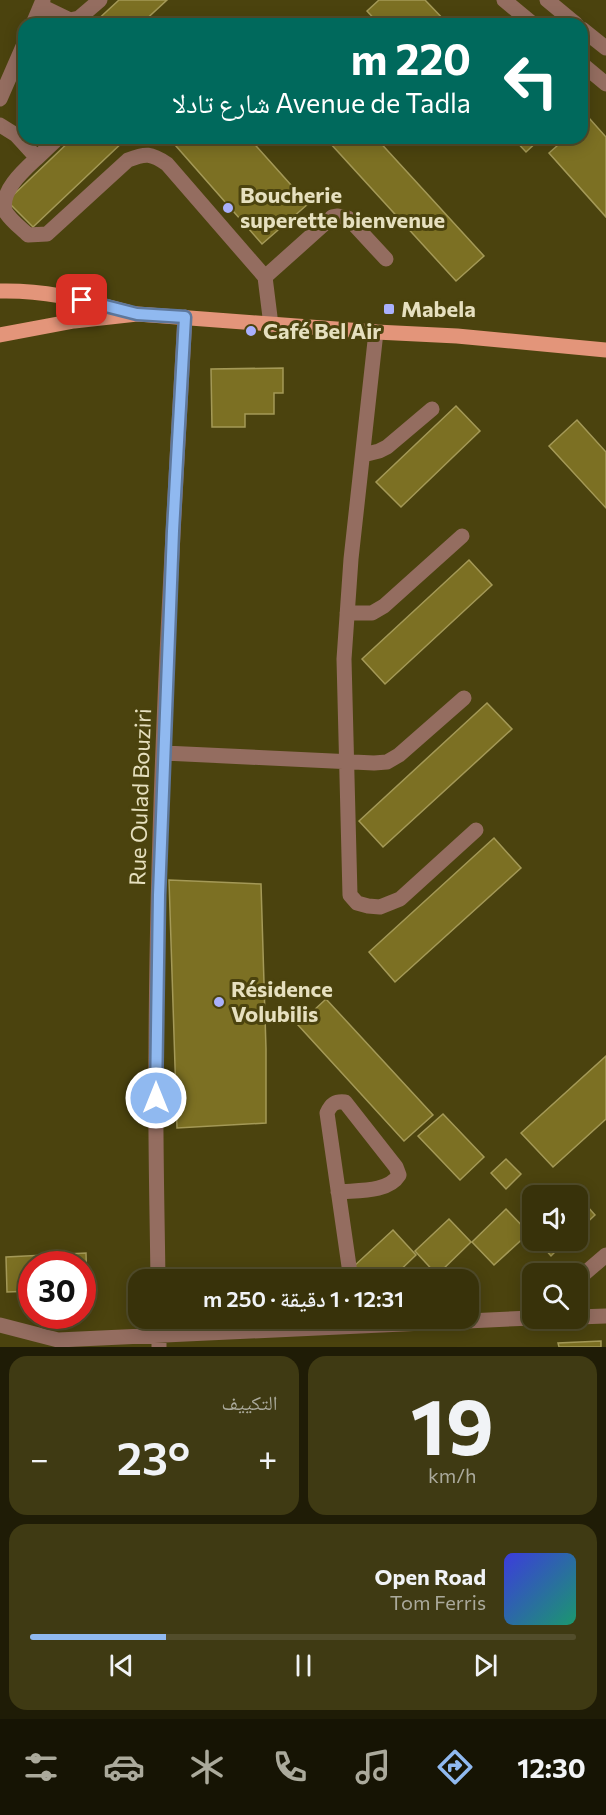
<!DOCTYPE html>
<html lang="ar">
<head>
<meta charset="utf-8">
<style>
	body { margin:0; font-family:Commissioner,"Noto Naskh Arabic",sans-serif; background:#3f3a13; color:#f1f3f6; direction:rtl; height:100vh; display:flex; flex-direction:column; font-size:22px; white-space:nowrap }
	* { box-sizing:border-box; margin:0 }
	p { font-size:20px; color:#abaa9c }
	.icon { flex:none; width:33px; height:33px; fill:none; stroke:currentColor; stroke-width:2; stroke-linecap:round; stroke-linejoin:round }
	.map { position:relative; height:1347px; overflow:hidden; direction:ltr }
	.side { display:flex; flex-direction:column; gap:9px; padding:9px; background:#1f1c06; flex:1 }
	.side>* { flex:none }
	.hud { position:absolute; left:18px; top:18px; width:570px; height:126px; border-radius:18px; box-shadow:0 3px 15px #0003,0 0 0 2px #524d2b; direction:rtl; background:#00695c; color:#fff; overflow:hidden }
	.fabs { position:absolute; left:522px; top:1185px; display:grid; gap:12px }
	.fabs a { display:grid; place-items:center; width:66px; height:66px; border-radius:12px; background:#38320a; box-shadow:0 3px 15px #0003,0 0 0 2px #524d2b; font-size:30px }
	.speed { position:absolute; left:18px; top:1251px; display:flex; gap:12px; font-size:30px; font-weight:700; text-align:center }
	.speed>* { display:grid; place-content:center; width:78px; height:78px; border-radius:50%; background:#38320a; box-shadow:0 3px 15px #0003,0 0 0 2px #524d2b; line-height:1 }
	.speed .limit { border:9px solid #d22; background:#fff; color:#111 }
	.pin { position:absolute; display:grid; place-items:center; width:51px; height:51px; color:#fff; margin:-26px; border-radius:12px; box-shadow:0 3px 9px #0006 }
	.me { position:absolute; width:66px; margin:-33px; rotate:0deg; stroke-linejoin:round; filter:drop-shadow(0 0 4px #0008) }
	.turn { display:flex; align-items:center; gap:21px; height:126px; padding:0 18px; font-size:27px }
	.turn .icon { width:78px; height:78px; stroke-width:2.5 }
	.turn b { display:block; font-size:42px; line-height:51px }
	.big { font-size:45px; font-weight:600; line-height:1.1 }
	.side .widget { flex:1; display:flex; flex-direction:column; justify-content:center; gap:9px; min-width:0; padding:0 21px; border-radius:18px; background:#3f3a13 }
	.side .dial { align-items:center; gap:0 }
	.dial b { font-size:78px; line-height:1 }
	.song { display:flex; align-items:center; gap:18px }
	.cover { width:72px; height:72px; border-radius:9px; background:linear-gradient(135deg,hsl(240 70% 55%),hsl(160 70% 35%)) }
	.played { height:6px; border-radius:3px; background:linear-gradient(90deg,#90b9f0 25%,#524d2b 25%) }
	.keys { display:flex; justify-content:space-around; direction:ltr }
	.heat { display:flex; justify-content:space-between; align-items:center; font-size:33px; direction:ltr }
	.side .tiles { flex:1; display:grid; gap:9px; grid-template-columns:1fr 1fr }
	.widget:last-child { grid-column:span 2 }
	.trip { position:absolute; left:128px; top:1269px; width:351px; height:60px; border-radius:18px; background:#38320a; box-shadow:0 3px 15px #0003,0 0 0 2px #524d2b; font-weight:600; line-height:60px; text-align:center; direction:rtl }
	.tab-bar { display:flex; height:96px; justify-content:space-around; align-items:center; background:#161404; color:#abaa9c }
	.tab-bar .icon { width:42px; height:42px }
	.tab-bar .on { color:#90b9f0 }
	.tab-bar b { font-size:27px; color:#f1f3f6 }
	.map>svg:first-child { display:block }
	.building { fill:#7c7023; stroke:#a49957; stroke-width:1.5 }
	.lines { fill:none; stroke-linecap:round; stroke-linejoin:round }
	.minor { stroke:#946d60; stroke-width:15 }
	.major { stroke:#e3957a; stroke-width:15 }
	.route-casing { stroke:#5e789c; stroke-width:15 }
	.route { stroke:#90b9f0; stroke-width:10 }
	.poi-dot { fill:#a9b0fc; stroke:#4b430e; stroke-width:2 }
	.labels { text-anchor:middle; stroke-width:6; stroke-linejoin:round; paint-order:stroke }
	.poi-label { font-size:22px; font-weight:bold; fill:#e6e0bf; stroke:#4b430e; text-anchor:start }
	.street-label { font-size:22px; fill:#e6e0bf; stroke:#4b430e }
</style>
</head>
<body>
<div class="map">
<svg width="606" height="1347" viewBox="0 0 606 1347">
	<rect width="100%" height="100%" fill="#4b430e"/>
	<path class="building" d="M119,0H167L141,24H93Z
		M379,0H425L448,24H379L367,11Z
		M589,118L606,137V217L549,153L566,138H582V124Z
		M73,138H127L33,227L7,201Z
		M186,138H249L308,204L262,244L176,146Z
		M336,138H376L484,256L456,281L330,143Z
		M513,138H541L526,152Z
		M283,368V393H274V414H245V427H212L211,369Z
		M456,406L480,431L401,507L376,482Z
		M577,420L606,452V508L549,446Z
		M469,560L492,585L385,684L362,659Z
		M487,703L512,729L383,847L359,821Z
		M494,838L521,868L395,982L369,952Z
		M169,880L261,884L266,1049V1123L177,1128Z
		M326,999L433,1115L404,1141L298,1025Z
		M606,1056V1119L553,1167L521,1133Z
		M443,1114L484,1157L460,1180L418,1136Z
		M506,1159L521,1174L506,1189L491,1173Z
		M578,1196L595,1215L578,1231Z
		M506,1209L529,1233L494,1265L472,1242Z
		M449,1219L471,1242L437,1275L415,1251Z
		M393,1230L416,1255L390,1280H364L353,1267Z
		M537,1240H567L551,1256Z
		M86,1253L87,1289H82V1264H32V1291L7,1292L6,1257Z
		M601,1341V1347H559L558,1343Z"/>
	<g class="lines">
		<path class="minor" d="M504,0L533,24
			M547,0L576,24
			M41,6L70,20L79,18L100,0
			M33,24L43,0
			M582,29L606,48
			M582,64L606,84
			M0,99L24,44
			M0,125L16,135L37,158C24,170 0,191 5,211C10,220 21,228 28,235L47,234L128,160C146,153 151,153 167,164L265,277L271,325
			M37,158L58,138
			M265,277L332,217L338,216L348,218L386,259
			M376,332L351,559L344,659L350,895L357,903L368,906L380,907L400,899L476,830
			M363,455L379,451L387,447L432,409
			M347,613H372L384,606L462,536
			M164,753L374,763L387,762L399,755L464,698
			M338,1192C356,1190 388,1193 399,1175L396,1167L345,1102C335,1101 331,1104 327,1113L351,1280
			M578,1279L606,1255
			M158,1280C157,1204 155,1128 156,1052C157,807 171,562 185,317
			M578,1317L606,1316
			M159,1318V1347
			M0,1325L58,1340L532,1318"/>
		<path class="major" d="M0,291C48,290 82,300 128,312
			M0,335L74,321L137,314L376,332L457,336L606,350"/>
	</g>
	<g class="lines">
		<g class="route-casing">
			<path id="route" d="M82,300L137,314L185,317L173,531L159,895L156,1098"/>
		</g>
		<use href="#route" class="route"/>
	</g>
	<g class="poi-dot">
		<circle cx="228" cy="208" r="6"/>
		<rect x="383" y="303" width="12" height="12" rx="3"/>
		<circle cx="251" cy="331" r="6"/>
		<circle cx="219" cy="1002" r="6"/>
	</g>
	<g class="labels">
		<g class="poi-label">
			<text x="240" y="203">Boucherie<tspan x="240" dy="25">superette bienvenue</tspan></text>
			<text x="401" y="317">Mabela</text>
			<text x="263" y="339">Café Bel Air</text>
			<text x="231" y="997">Résidence<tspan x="231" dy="25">Volubilis</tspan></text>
		</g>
		<g class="street-label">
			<text transform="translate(140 797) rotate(-88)" y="8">Rue Oulad Bouziri</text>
		</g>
	</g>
</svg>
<div class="fabs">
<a><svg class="icon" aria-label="sound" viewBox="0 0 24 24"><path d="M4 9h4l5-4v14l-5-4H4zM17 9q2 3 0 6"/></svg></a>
<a><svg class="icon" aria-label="search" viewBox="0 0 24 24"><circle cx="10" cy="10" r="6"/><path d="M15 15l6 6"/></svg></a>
</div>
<div class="speed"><div class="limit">30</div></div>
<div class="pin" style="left:82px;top:300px;background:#d93025"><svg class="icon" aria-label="arrive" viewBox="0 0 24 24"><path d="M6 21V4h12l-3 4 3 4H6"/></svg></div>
<svg class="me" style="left:156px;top:1098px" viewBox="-20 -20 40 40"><circle r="17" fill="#90b9f0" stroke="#fff" stroke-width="3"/><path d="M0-11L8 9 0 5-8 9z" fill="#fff"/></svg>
<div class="trip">12:31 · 1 دقيقة · 250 m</div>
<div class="hud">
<div class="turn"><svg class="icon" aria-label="left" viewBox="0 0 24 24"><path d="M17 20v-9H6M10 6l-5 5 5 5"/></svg><div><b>220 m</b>Avenue de Tadla شارع تادلا</div></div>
</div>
</div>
<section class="side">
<div class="tiles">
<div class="widget dial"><b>19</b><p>km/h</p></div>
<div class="widget"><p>التكييف</p>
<div class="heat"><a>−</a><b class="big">23°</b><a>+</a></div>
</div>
<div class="widget">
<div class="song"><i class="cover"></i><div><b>Open Road</b><p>Tom Ferris</p></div></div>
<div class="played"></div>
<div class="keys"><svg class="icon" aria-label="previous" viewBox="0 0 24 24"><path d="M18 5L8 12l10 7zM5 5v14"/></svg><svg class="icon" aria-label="pause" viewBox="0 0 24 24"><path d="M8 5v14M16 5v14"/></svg><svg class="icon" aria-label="next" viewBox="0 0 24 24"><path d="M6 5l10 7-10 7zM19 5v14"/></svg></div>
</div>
</div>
</section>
<nav class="tab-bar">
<b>12:30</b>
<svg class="icon on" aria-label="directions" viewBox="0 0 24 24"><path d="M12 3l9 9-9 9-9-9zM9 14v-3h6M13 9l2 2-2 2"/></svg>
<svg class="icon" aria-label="music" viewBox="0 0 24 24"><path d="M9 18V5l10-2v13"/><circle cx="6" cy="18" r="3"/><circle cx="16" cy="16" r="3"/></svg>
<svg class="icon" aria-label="phone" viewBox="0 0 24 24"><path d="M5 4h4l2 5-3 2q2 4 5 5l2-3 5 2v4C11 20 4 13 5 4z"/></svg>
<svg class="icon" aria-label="climate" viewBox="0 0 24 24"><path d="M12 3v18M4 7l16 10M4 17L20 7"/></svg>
<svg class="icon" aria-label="car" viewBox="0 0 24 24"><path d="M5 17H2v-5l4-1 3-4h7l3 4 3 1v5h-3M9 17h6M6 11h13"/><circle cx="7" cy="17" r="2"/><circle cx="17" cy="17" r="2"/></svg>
<svg class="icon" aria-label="filters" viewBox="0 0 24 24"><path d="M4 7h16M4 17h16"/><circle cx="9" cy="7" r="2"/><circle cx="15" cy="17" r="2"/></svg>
</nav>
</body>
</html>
